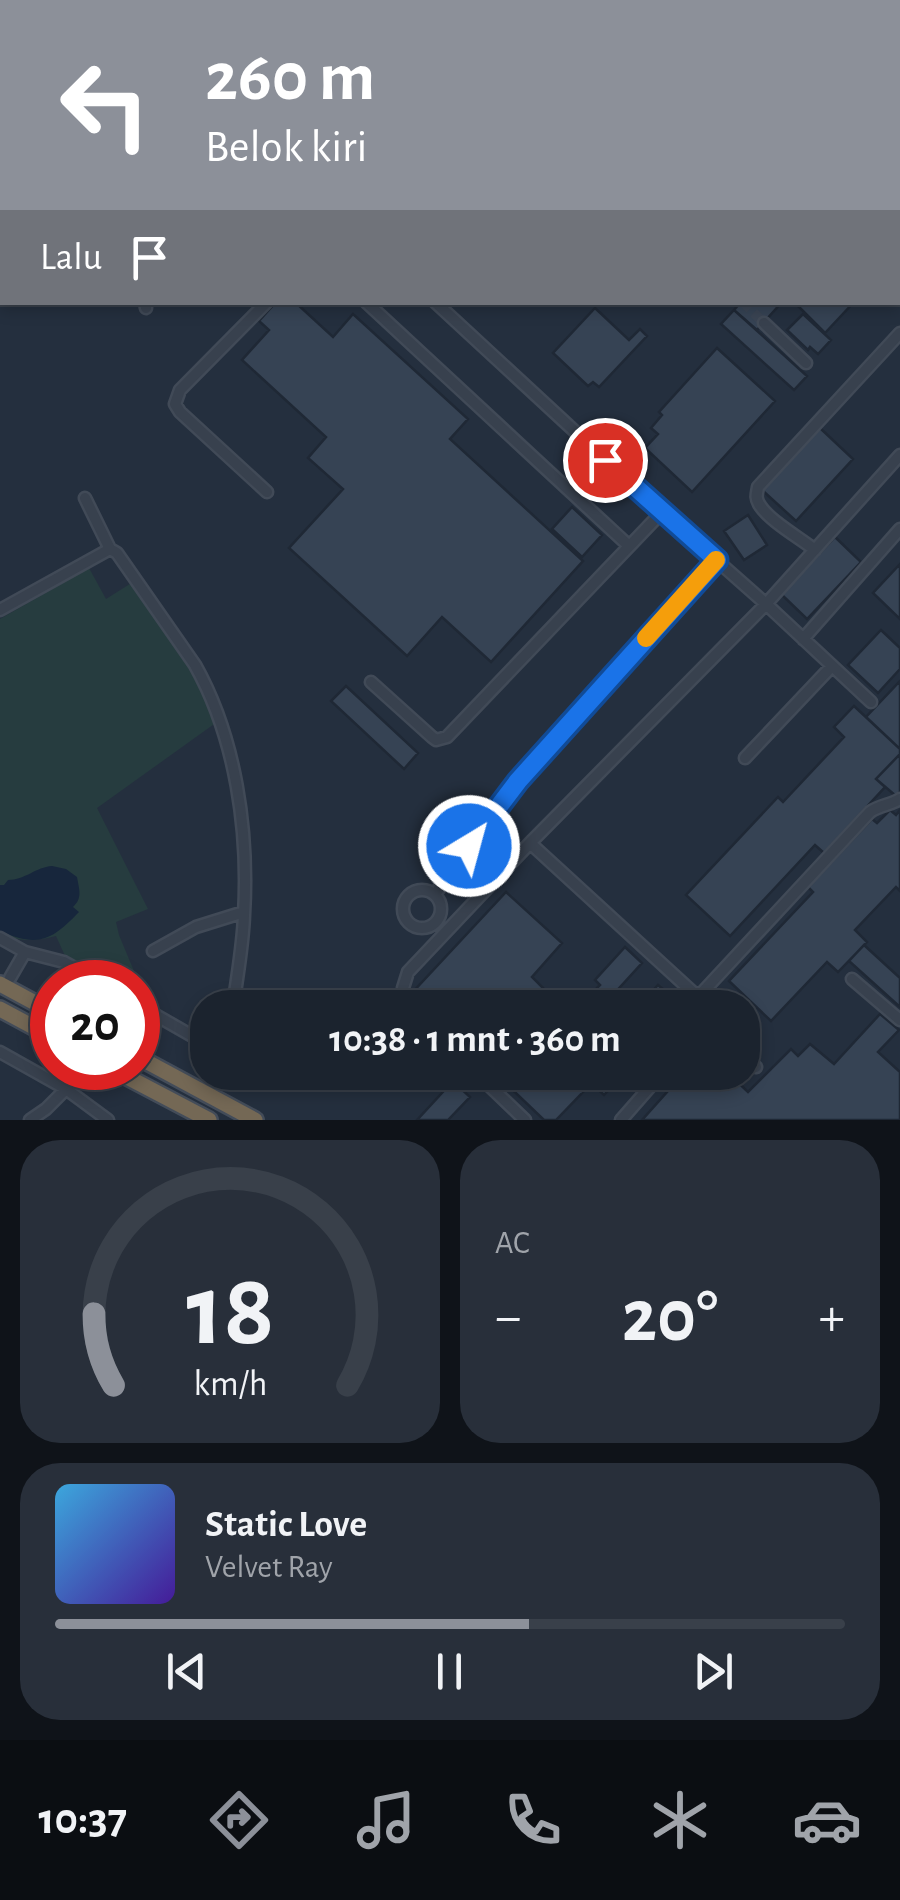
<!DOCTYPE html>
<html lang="id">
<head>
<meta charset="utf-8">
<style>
	body { margin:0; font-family:"Alegreya Sans",sans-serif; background:#282f3a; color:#f1f3f6; height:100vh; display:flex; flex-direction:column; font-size:38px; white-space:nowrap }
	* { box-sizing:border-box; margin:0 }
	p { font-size:32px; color:#a0a4aa }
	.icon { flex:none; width:55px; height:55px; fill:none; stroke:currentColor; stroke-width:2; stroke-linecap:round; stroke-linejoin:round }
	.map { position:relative; height:1120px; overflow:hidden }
	.drawer { display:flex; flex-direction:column; gap:20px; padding:20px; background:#0f1319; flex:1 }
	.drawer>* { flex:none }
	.hud { position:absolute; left:0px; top:0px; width:900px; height:305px; box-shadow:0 5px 15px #0003,0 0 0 2px #39404a; background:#8c9099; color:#fff; overflow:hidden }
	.speed { position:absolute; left:30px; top:960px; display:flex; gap:20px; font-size:50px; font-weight:700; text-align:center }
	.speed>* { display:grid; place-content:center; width:130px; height:130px; border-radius:50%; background:#1b232e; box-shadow:0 5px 15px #0003,0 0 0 2px #39404a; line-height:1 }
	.speed .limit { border:15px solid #d22; background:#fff; color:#111 }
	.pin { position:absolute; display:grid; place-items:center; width:85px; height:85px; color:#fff; margin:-42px; border:5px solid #fff; border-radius:50%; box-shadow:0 2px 10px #0007 }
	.me { position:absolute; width:110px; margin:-55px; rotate:37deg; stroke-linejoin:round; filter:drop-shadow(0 0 8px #0008) }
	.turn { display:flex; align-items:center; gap:35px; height:210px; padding:0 40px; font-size:45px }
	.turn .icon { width:130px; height:130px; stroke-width:2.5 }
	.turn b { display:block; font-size:70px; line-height:85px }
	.then { display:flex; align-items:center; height:95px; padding:0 40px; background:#0003; gap:20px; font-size:38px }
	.big { font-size:75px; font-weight:700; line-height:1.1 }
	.drawer .tile { flex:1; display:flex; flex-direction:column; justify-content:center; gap:15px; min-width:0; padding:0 35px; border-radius:40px; background:#282f3a }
	.drawer .dial { align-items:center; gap:0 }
	.dial svg { height:260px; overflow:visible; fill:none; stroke:#39404a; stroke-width:7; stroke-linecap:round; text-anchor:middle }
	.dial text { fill:#f1f3f6; stroke:none }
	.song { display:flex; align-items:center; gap:30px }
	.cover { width:120px; height:120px; border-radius:15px; background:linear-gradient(135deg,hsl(200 70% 55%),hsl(260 70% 35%)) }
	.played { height:10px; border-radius:5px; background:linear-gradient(90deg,#8c9099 60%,#39404a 60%) }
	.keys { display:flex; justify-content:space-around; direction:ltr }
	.heat { display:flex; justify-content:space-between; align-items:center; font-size:55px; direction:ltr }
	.drawer .tiles { flex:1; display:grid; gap:20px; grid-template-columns:1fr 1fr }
	.tile:last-child { grid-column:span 2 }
	.trip { position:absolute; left:190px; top:990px; width:570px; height:100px; border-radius:40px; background:#1b232e; box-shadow:0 5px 15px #0003,0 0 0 2px #39404a; font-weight:700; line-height:100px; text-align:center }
	.tabs { display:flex; height:160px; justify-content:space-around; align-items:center; background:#0b0e12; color:#a0a4aa }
	.tabs .icon { width:70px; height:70px }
	.tabs .on { color:#8c9099 }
	.tabs b { font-size:45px; color:#f1f3f6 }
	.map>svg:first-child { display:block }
	.green { fill:#263c3f }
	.water { fill:#17263c }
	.building { fill:#364354; stroke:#1f2835; stroke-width:2.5 }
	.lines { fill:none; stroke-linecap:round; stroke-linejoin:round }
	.minor-tunnel { stroke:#3a4453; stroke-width:10; stroke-dasharray:10 5; stroke-linecap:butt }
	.minor-casing { stroke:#414a57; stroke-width:15 }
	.highway-casing { stroke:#434c59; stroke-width:20 }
	.path { stroke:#3f5557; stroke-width:2.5; stroke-dasharray:8 8; stroke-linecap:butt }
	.minor { stroke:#38414e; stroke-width:10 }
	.highway { stroke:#746855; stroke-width:15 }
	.route-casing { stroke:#114b97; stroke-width:25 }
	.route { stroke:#1a73e8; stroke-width:18 }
	.slow { stroke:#f59e0b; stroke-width:18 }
</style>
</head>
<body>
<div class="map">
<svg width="900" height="1120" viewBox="0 0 900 1120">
	<rect width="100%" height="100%" fill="#242f3e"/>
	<path class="green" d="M89,568L106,599L133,582L201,682L217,722L97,808L148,909L116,922L119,935L149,1007L138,1000V982H107L66,958L56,936C39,941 16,942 0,933V619Z"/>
	<path class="water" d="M52,866L66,869L77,877C79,889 83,898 73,907L79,912C52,940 39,948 0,931V885H4L8,880C25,880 36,867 52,866Z"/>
	<path class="building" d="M0,114H2V282L0,283Z
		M276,302H295L333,337L353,314L468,419L450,439L583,561L491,662L442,617L407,656L289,548L343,489L308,458L326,437L242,360L269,330L259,321Z
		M741,302H782L757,330L734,310Z
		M794,302H854L825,333Z
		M595,308L629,340L640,329L647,336L599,387L593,382L588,386L553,353Z
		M734,310L807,376L794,390L721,324Z
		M803,314L831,340L818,354L810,347L808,350L787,330Z
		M717,348L775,401L692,492L645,448L658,434L651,428L662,415L659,412Z
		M820,428L853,459L796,521L762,490Z
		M572,507L602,535L582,557L552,529Z
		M748,515L767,545L744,560L724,531Z
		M835,537L861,562L807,619L781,594Z
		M900,564V619L873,593Z
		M881,630L900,648V669L878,693L848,665Z
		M900,681V749L866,717Z
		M346,686L418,753L404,769L331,701Z
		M854,706L900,749V754L876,779L885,787L824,853L815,845L730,936L686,895L778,797L783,802L844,737L834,727Z
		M900,754V792L896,796L876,779Z
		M890,810L896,815L900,810V891L896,887L855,930L867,942L838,972L827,962L771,1021L729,981L813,892L808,887L872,819L877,823Z
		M506,892L562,943L532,977L563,1008H425L411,994Z
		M864,945L900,978V1007L849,961Z
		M625,947L642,963L612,996L624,1008H593L597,1003L589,996L600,985L595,980Z
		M658,985L679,1003L675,1008H637Z
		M880,1014L899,1030L878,1052L900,1072V1120H642L685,1072H727L748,1092L791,1049L798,1056L810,1044L834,1064Z
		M494,1072H562L583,1092L556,1120H544Z
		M562,1072H603L615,1083L604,1095L591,1083L583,1092Z
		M618,1072H651L636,1089Z
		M453,1081L470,1097L448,1120H417Z"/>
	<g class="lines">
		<path class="minor-tunnel" d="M743,302L764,323"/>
		<g class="minor-casing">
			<path id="minor" d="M117,0L118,2
				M466,0L469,2
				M575,0L578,2
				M806,0L808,2
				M853,0L856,2
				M755,2L758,0
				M898,40L900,43
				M898,83L900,86
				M898,111L900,108
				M898,143L900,145
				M145,302L146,308
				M267,302L180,390L175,404L180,412L267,492
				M366,302L628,545
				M435,302L662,512L766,604L900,455
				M764,323L806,363
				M85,498L110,549
				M815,550C800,538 768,520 759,504C755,497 757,494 758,487L900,333
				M0,610L110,549L117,553L195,665C236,738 249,831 244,915C243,946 237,976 233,1008
				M803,639L900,529
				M371,682L432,737L436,740L447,737L662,512
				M745,758L832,666
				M530,843L698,997L706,1008
				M403 909a19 19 0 1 1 38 0a19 19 0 1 1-38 0Z
				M435,895L446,877L518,781L717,560
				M0,938L25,952L64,962L100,982
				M153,951L196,927L244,912
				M10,978L25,952
				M852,979L900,1020
				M698,997L870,812C880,805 891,805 900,799
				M138,1005L208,1045
				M406,1008L403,988L408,972L530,843L766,604L871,702
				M0,1052L66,1089L108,1120
				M742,1056L756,1067
				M475,1072L525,1120
				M30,1120L46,1109L66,1089
				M621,1120L663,1072"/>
		</g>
		<g class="highway-casing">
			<path id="highway" d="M0,984L52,1012
				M0,1009L52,1037
				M138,1057L255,1120
				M110,1068L209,1120"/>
		</g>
		<path class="path" d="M81,0L82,2"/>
		<use href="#minor" class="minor"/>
		<use href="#highway" class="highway"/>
	</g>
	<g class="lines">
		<g class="route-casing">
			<path id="route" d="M469,846L518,781L717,560L605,460"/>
		</g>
		<use href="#route" class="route"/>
		<path class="slow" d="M646,638L716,560"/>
	</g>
</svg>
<div class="speed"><div class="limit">20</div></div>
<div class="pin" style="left:605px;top:460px;background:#d93025"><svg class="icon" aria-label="arrive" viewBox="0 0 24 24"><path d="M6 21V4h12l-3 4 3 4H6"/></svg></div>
<svg class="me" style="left:469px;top:846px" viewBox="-20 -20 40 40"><circle r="17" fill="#1a73e8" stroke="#fff" stroke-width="3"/><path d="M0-11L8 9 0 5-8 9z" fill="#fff"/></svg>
<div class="trip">10:38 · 1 mnt · 360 m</div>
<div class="hud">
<div class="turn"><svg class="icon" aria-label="left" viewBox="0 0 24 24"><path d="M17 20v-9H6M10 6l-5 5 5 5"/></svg><div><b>260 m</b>Belok kiri</div></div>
<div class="then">Lalu<svg class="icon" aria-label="arrive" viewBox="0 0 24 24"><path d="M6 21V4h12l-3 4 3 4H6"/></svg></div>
</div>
</div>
<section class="drawer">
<div class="tiles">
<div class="tile dial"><svg viewBox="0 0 100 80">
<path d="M14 69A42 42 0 1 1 86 69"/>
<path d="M14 69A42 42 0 0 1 8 47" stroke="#8c9099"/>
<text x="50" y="56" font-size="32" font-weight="700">18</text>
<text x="50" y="72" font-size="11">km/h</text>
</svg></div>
<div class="tile"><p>AC</p>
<div class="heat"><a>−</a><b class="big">20°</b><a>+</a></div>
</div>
<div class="tile">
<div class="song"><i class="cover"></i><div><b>Static Love</b><p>Velvet Ray</p></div></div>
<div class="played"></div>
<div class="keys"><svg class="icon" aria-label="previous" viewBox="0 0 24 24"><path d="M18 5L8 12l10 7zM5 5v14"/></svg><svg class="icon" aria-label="pause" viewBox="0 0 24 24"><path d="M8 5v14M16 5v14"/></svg><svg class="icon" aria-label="next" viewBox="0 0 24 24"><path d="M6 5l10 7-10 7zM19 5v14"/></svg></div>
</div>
</div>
</section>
<nav class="tabs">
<b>10:37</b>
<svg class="icon on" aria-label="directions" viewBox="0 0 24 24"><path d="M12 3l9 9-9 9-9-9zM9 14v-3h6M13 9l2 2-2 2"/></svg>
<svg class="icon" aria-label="music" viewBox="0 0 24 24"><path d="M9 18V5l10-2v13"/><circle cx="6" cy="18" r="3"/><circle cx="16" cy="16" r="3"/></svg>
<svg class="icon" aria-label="phone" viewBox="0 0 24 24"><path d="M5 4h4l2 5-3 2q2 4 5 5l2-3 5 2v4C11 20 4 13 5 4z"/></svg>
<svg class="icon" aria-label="climate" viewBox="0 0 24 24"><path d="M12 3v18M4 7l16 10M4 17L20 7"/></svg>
<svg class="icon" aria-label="car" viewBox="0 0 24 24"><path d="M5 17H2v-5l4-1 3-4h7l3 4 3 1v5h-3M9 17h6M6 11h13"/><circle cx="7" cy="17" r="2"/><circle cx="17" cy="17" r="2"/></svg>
</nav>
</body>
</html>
